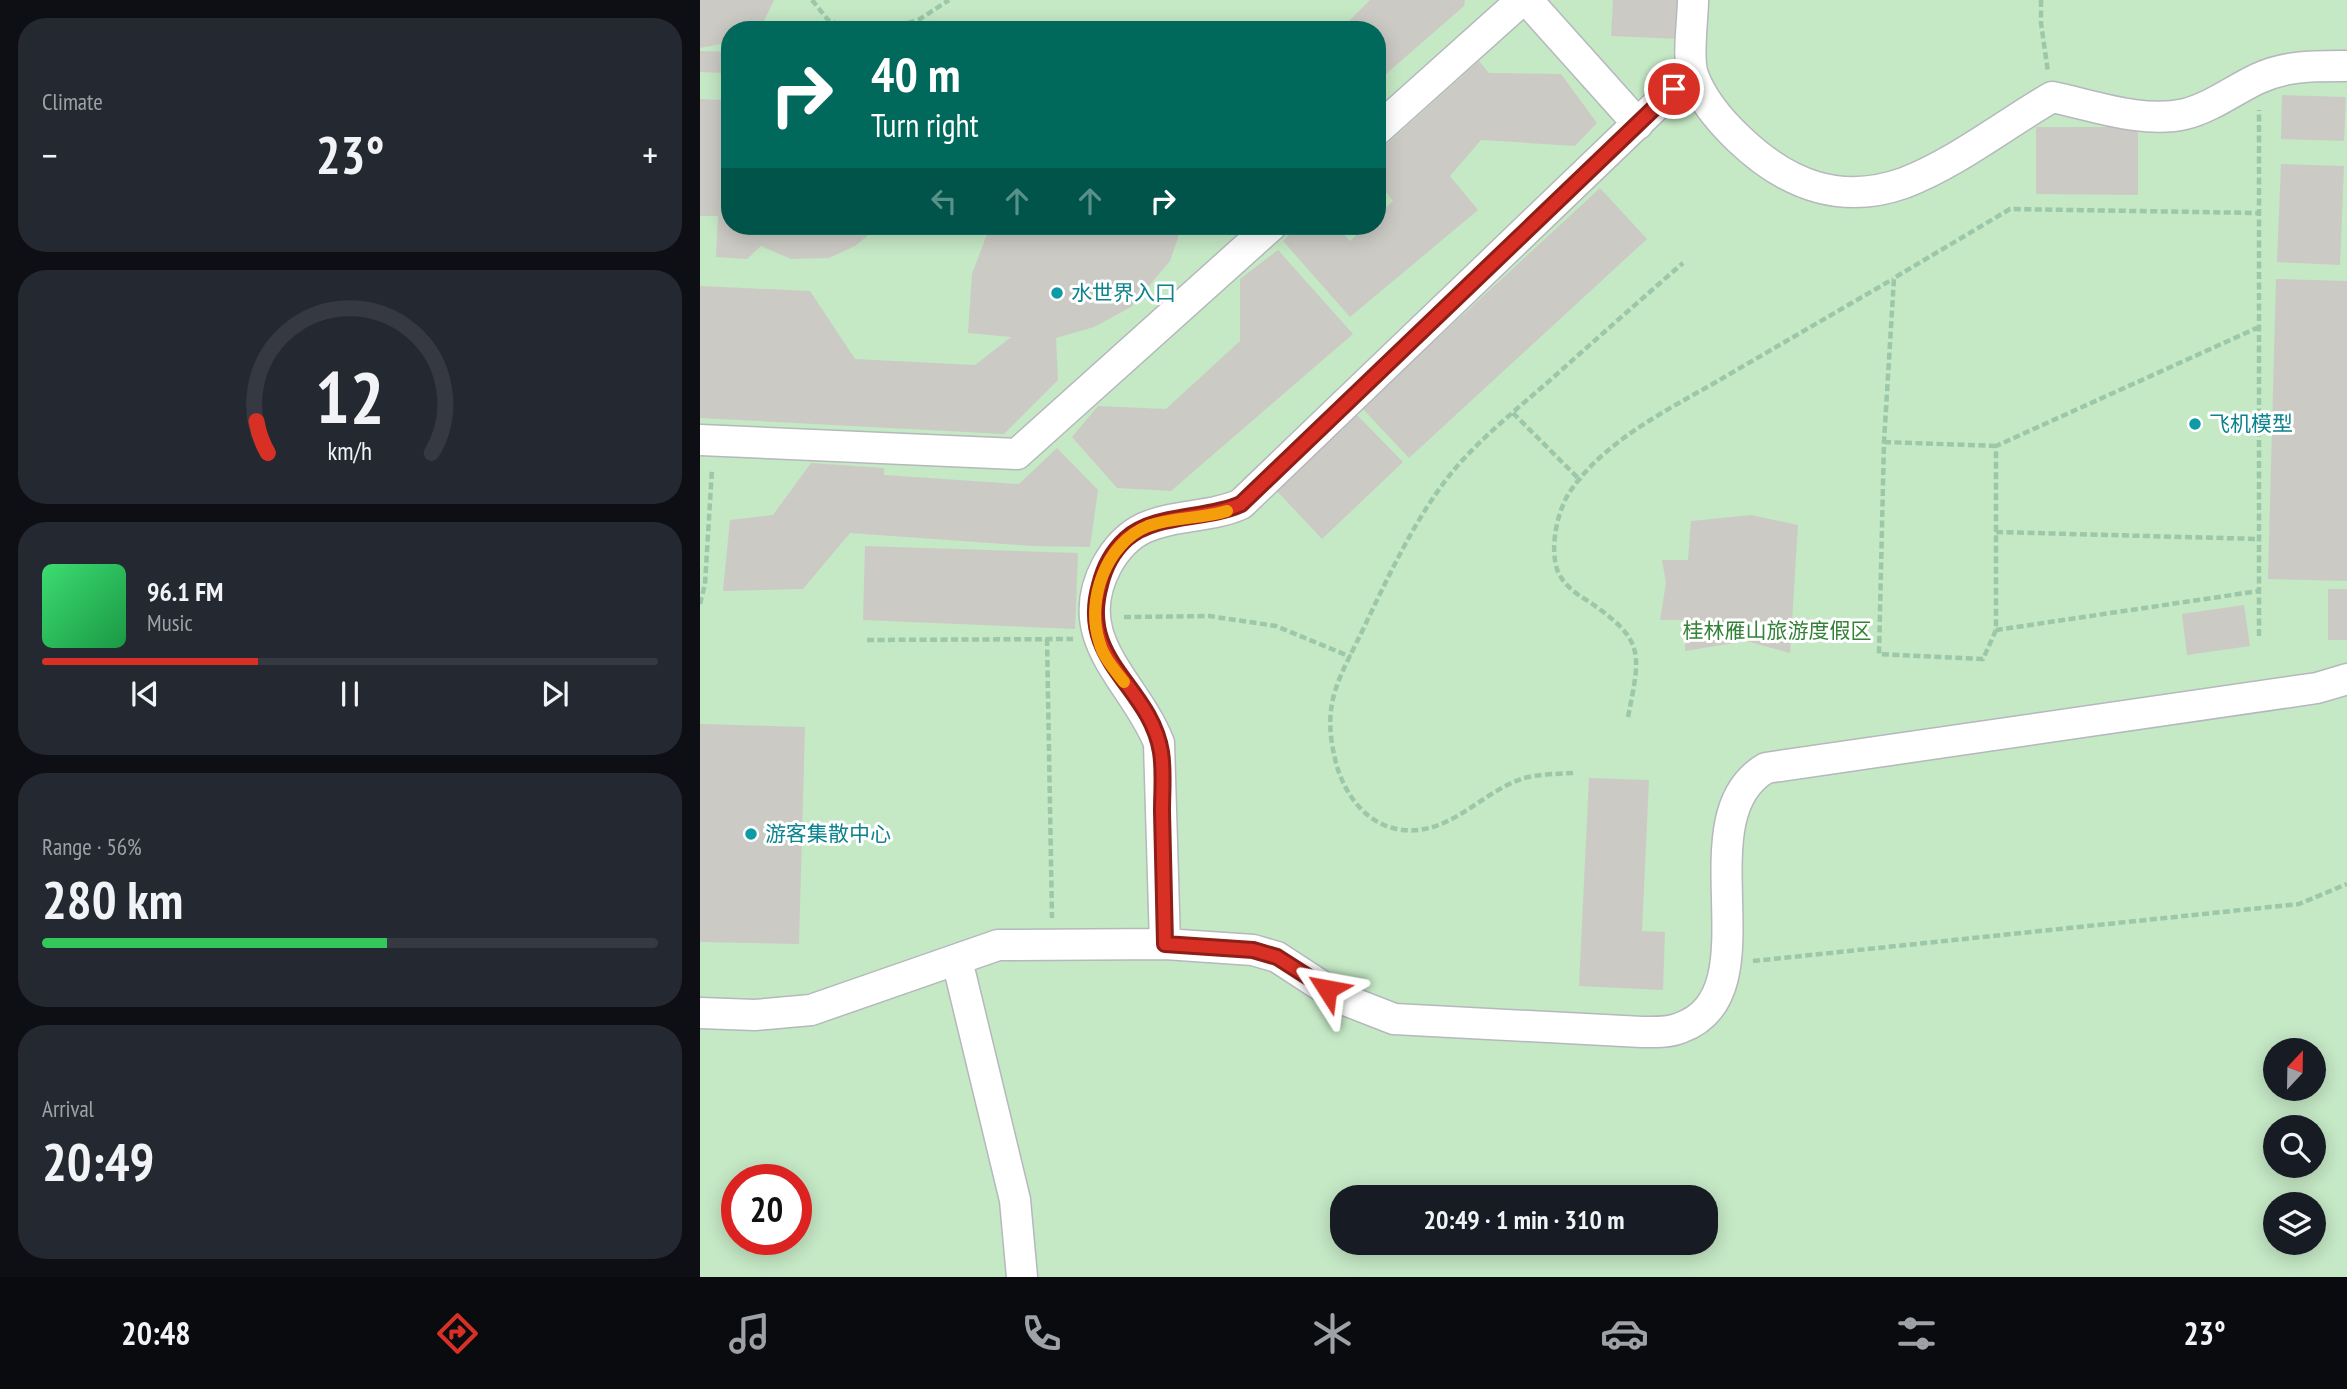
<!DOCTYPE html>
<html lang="en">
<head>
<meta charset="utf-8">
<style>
	body { margin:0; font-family:"PT Sans Narrow","Noto Sans SC",sans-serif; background:#242831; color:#f1f3f6; height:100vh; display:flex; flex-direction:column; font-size:26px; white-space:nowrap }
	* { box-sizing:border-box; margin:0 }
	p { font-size:23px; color:#9ea1a6 }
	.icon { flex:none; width:38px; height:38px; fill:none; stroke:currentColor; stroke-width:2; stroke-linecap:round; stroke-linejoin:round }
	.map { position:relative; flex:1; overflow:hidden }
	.side { display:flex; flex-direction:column; gap:18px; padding:18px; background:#0d0f14; width:700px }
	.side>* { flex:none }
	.top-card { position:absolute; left:21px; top:21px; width:665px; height:214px; border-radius:28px; box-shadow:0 4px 18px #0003; background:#00695c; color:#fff; overflow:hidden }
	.needle { width:46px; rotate:22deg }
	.buttons { position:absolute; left:1563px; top:1038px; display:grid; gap:14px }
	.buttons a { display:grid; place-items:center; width:63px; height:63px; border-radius:50%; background:#171b24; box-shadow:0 4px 18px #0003; font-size:35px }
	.speed { position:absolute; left:21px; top:1164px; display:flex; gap:14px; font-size:35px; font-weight:700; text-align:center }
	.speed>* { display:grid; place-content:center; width:91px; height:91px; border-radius:50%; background:#171b24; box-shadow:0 4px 18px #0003; line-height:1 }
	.speed .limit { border:10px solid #d22; background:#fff; color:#111 }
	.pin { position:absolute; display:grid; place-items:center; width:60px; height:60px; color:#fff; margin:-30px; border:4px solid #fff; border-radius:50%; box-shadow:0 2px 7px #0007 }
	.me { position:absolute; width:77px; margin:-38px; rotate:304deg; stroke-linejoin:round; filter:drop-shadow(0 0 5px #0008) }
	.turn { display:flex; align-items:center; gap:24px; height:147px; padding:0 35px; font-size:32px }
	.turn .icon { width:91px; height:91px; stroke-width:2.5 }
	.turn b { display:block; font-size:49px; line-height:60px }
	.lanes { display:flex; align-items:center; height:66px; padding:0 35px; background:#0003; justify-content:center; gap:35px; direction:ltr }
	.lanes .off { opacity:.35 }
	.big { font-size:52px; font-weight:600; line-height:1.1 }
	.side .widget { flex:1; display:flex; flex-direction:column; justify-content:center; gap:10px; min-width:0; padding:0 24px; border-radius:28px; background:#242831 }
	.side .dial { align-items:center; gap:0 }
	.dial svg { height:182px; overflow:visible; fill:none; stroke:#363941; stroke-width:7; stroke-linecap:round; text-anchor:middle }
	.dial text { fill:#f1f3f6; stroke:none }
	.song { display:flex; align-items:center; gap:21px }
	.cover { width:84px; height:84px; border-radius:10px; background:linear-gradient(135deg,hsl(140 70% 55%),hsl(140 70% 35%)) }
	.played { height:7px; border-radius:4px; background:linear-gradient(90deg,#d93025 35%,#363941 35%) }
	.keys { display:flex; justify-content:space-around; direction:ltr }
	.heat { display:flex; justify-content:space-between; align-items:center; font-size:38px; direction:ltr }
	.charge { height:10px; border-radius:5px; background:linear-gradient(90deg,#34c759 56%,#363941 0) }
	.trip { position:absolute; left:630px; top:1185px; width:388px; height:70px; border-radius:28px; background:#171b24; box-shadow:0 4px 18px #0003; font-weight:600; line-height:70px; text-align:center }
	.tabs { display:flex; height:112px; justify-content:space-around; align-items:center; background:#090b0e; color:#9ea1a6 }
	.tabs .icon { width:49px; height:49px }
	.tabs .selected { color:#d93025 }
	.tabs b { font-size:32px; color:#f1f3f6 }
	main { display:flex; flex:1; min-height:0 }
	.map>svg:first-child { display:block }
	.green { fill:#c5e8c5; fill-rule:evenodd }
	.building { fill:#cccac5 }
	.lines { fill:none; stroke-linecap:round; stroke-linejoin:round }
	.minor-casing { stroke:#b5b8bc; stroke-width:33 }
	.path { stroke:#9cc7a9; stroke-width:4.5; stroke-dasharray:7 3.5; stroke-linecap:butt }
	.minor { stroke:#fff; stroke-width:30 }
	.route-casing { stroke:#8d1f18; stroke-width:18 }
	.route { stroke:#d93025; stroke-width:12 }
	.slow { stroke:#f59e0b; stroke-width:12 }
	.culture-dot { fill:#0f9aa8; stroke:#fff; stroke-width:2.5 }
	.labels { text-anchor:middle; stroke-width:6; stroke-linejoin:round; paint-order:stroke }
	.culture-label { font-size:21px; fill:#0d838f; stroke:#fff; text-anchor:start }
	.park-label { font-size:21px; fill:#348238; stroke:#fff }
</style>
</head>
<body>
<main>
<section class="side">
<div class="widget"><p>Climate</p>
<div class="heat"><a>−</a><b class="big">23°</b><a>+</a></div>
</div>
<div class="widget dial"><svg viewBox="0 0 100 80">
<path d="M14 69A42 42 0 1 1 86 69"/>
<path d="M14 69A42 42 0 0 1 9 55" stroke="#d93025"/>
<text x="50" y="56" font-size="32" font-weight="700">12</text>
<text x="50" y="72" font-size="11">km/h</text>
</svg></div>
<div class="widget">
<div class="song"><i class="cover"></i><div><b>96.1 FM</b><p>Music</p></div></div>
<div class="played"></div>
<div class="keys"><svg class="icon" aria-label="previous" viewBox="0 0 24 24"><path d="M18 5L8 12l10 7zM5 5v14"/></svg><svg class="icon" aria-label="pause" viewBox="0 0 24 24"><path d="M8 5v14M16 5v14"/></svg><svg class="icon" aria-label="next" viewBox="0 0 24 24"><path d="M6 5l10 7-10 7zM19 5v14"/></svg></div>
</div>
<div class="widget"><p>Range · 56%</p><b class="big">280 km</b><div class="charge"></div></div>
<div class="widget"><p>Arrival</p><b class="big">20:49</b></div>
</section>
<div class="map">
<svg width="1647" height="1277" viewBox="0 0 1647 1277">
	<rect width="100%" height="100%" fill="#f1efe8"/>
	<path class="green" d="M0,0H1647V1277H0ZM30,30H677V226H30ZM1575,1050H1614V1088H1575ZM1575,1127H1614V1166H1575ZM37,1180H96V1239H37ZM642,1197H1006V1242H642ZM1575,1204H1614V1242H1575Z"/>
	<path class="building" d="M0,0H74L64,21L52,30H30V42L0,48Z
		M670,0H765L764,6L686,74L677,65V30H640Z
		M913,0H982L979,39L911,36Z
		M0,51L30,52V226H176L172,232L155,246L129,258L91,259L61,246L47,259L16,257L18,216H0V99L22,100V73L0,72Z
		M779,61L789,73L861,74L897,123L875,146L781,140L750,176L778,210L650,317L583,241L598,226H636L650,241L667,226H677V216L693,201L677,181V153Z
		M1582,95L1646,97L1644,141L1581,139Z
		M1336,127H1438V195L1336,194Z
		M1581,164L1644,166L1640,265L1577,262Z
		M900,188L947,239L709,458L662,408Z
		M290,226H482L470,261L431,307L394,327L356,338L358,380L304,434L0,418V286L110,291L155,359L275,365L311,337L268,333L272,274Z
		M578,250L653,334L471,491L417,488L372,437L398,406L466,409L540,341V279Z
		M1576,279L1647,281V581L1568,579Z
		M656,414L703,462L622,539L576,490Z
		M357,448L398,490L390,547L332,546L150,533L103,589L23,591L30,520L73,515L111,463L184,468V475L319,484Z
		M1051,515L1098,525L1090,653L1046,641L985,651L986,620H960L966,583L962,560H988L991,521Z
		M165,546L378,553L375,629L163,620Z
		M1628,589H1647V640H1628Z
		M1544,605L1550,646L1487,655L1482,614Z
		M0,724L105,727L99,944L0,942Z
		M889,778L949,780L942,931L965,932L963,990L879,986Z"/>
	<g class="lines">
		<g class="minor-casing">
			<path id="minor" d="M827,0L938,124
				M993,0C993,19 987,58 993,75C1002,100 1020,121 1039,139C1086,184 1139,206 1204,183C1256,163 1304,125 1352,97C1392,105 1443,124 1485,114C1510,108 1534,90 1557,79C1586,65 1616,66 1647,66
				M677,130L822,0
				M0,440L317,454L571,226
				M465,944L459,743C434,680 367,639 407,565C416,549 427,536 444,528C475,514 510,518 541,504L991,72
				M257,960L315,1200L322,1277
				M0,1013L55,1015L111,1010L298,945L465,944L553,950L577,957L640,998L694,1019L942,1032C955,1032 968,1033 980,1028C1077,994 980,818 1066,768L1617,688L1647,679"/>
		</g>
		<path class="path" d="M112,0L128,20L152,30
			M1341,0V23L1348,72
			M188,30L220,19L249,0
			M1559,327L1296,446V630L1559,591
			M813,413L881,481
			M1184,442L1296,446
			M1296,532L1559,539
			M0,604L5,584L12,469
			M424,617L509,616L576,626L651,657
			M1296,630L1283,659L1179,654L1184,442L1194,278L1310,209L1559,213
			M1559,636V110
			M347,639L352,918
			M167,640L373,639
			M928,717C941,652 945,640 888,601C876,594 864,585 858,572C849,549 857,510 871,490C908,437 974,407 1028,375C1083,343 1138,311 1193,279
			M873,773C857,774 836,774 821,779C779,794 746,839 697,829C665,823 644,793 636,763C620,700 640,679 666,623C692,569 719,510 759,464C786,434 818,408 848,382C893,342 938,302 983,263
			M1053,961L1599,904L1647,884"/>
		<use href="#minor" class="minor"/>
	</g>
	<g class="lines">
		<g class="route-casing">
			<path id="route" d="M627,989L577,957L553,950L465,944C464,899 463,855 462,811C462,792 464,771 461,752C450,685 378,662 400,585C404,568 413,551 426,539C455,513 506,520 541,504L974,89"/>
		</g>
		<use href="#route" class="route"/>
		<path class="slow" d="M424,682C414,669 403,657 399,641C386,600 406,543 448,526C473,517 501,519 527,511"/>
	</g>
	<g class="culture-dot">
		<circle cx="357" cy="293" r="7"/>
		<circle cx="1495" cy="424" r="7"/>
		<circle cx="51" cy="834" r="7"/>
	</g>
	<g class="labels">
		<g class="culture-label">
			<text x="371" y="300">水世界入口</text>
			<text x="1509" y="431">飞机模型</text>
			<text x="65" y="841">游客集散中心</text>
		</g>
		<g class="park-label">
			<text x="1077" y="638">桂林雁山旅游度假区</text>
		</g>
	</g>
</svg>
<div class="buttons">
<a><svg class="needle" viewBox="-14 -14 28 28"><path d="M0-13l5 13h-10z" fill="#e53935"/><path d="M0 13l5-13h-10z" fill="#9ea1a6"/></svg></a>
<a><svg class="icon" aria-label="search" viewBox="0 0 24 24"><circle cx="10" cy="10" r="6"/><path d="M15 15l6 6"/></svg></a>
<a><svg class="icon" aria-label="layers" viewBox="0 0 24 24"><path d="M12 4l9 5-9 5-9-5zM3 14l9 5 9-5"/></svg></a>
</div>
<div class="speed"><div class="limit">20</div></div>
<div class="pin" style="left:974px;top:89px;background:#d93025"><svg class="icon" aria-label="arrive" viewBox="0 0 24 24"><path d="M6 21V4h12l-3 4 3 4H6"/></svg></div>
<svg class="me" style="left:627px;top:989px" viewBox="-20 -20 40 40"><path d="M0-17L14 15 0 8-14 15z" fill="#d93025" stroke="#fff" stroke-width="4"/></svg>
<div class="trip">20:49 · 1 min · 310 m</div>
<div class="top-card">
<div class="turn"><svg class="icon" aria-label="right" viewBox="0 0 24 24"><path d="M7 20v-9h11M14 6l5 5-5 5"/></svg><div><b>40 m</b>Turn right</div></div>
<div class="lanes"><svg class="icon off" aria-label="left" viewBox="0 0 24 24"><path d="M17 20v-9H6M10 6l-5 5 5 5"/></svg><svg class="icon off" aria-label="ahead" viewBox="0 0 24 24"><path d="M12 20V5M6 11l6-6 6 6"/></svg><svg class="icon off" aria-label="ahead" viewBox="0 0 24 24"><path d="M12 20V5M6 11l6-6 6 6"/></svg><svg class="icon" aria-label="right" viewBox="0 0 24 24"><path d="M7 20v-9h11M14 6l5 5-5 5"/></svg></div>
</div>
</div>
</main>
<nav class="tabs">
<b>20:48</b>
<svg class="icon selected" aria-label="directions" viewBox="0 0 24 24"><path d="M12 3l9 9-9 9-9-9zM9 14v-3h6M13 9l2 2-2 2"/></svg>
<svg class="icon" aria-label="music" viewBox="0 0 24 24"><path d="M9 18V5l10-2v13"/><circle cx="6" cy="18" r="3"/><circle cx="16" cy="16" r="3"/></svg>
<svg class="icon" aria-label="phone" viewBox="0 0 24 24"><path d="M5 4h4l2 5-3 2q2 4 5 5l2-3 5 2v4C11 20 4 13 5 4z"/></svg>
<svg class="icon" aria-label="climate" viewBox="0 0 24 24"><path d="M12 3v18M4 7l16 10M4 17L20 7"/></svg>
<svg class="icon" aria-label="car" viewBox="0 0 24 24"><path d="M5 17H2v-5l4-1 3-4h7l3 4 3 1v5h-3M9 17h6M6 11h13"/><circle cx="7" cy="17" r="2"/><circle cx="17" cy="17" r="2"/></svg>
<svg class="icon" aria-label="filters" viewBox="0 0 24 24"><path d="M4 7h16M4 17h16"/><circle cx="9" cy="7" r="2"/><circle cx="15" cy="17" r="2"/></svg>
<b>23°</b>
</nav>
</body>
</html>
